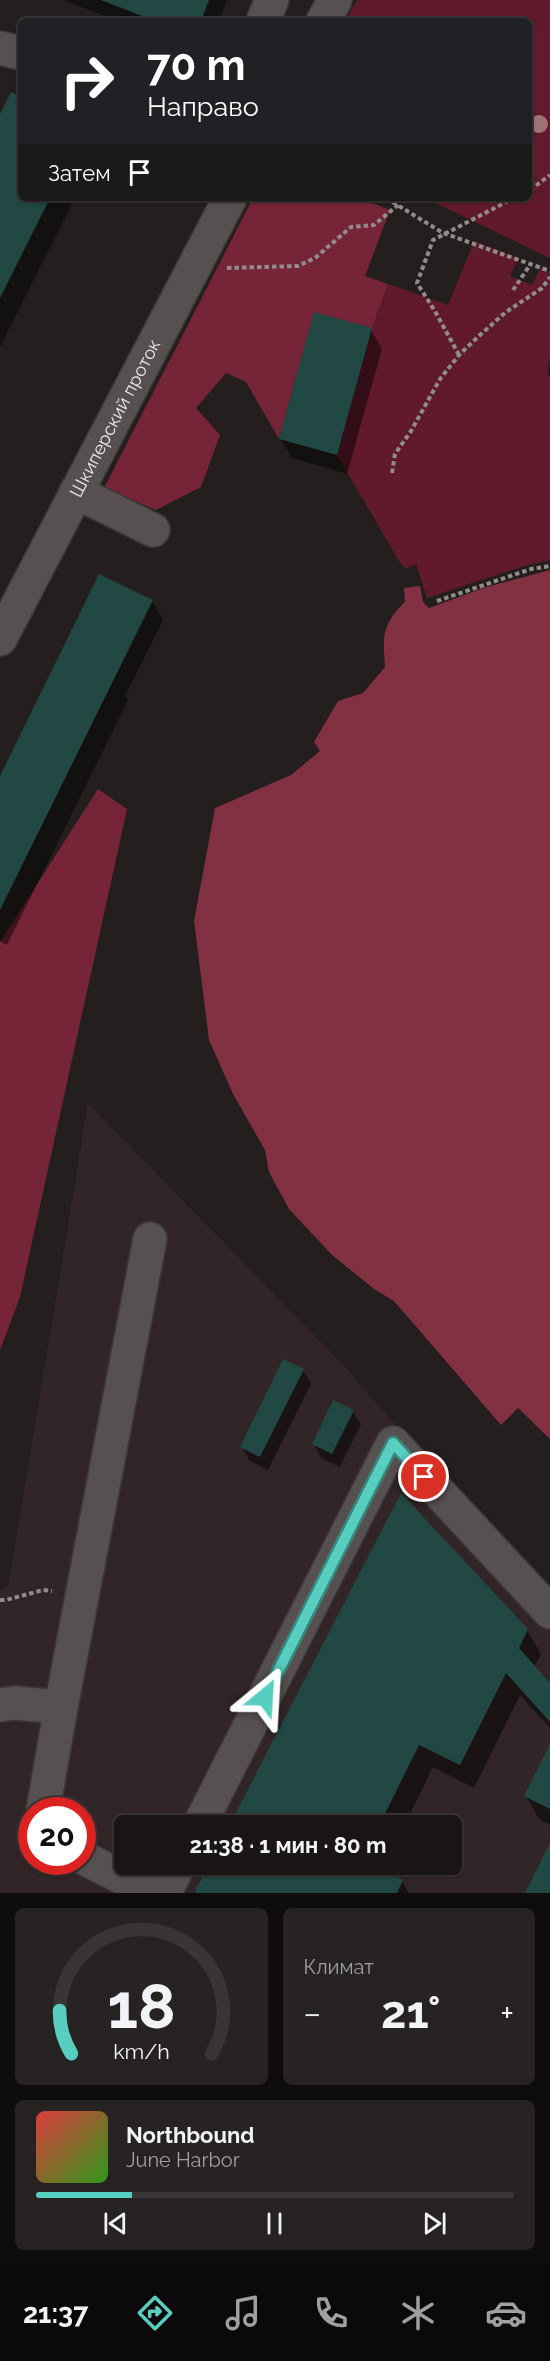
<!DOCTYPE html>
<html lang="ru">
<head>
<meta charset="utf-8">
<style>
	body { margin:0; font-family:Raleway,sans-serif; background:#282323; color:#f1f3f6; height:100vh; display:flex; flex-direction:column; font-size:22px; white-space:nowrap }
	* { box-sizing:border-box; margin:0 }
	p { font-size:20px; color:#a09fa1 }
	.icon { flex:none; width:33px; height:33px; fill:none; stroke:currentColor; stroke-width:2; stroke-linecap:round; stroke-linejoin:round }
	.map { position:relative; height:1893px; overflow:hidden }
	.details { display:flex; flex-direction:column; gap:15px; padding:15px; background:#0f0c0c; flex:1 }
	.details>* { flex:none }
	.banner { position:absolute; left:18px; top:18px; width:514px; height:183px; border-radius:9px; box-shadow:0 2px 4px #0004,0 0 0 2px #393535; background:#202124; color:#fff; overflow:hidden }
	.speed { position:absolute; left:18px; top:1797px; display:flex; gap:12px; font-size:30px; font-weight:700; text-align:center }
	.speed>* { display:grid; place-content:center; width:78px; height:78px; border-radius:50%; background:#1b1616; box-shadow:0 2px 4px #0004,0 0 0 2px #393535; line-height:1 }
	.speed .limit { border:9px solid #d22; background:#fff; color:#111 }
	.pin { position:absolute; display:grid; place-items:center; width:51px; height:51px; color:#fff; margin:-26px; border:3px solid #fff; border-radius:50%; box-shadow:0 2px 6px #0007 }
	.me { position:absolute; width:66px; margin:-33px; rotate:27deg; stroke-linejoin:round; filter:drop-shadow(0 0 4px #0008) }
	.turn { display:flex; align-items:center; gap:21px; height:126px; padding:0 30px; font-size:27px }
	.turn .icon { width:78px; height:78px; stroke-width:2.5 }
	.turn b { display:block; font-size:42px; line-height:51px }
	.then { display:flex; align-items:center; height:57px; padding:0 30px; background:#0003; gap:12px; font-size:22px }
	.big { font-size:45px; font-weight:700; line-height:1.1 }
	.details .widget { flex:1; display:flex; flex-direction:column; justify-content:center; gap:9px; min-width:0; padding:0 21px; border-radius:9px; background:#282323 }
	.details .dial { align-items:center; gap:0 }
	.dial svg { height:156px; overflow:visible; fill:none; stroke:#393535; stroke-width:7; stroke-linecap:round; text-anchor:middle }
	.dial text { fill:#f1f3f6; stroke:none }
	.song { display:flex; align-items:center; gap:18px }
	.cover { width:72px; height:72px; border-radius:9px; background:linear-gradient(135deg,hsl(0 70% 55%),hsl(110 70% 35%)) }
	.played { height:6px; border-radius:3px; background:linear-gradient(90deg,#58cec1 20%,#393535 20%) }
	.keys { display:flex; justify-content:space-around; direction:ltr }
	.heat { display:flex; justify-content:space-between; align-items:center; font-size:33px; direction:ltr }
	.details .tiles { flex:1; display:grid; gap:15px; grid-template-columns:1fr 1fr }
	.widget:last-child { grid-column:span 2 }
	.trip { position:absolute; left:114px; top:1815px; width:348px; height:60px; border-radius:9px; background:#1b1616; box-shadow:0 2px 4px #0004,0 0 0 2px #393535; font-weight:700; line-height:60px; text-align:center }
	.menu { display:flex; height:96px; justify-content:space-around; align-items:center; background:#0b0909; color:#a09fa1 }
	.menu .icon { width:42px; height:42px }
	.menu .current { color:#58cec1 }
	.menu b { font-size:27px; color:#f1f3f6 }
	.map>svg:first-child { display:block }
	.built { fill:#322527; fill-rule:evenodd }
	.green { fill:#611a2b }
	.forest { fill:#752537 }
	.water { fill:#823142 }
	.shadow { fill:#0007 }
	.building { fill:#224844 }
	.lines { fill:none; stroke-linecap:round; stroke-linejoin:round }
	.minor-casing { stroke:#3e3939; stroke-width:36 }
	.path { stroke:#918c8c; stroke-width:4; stroke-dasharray:4.5 3; stroke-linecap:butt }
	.minor { stroke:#575050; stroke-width:33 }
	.tree { fill:#9c7177 }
	.route-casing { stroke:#39867d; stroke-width:15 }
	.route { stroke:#58cec1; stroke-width:10 }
	.labels { text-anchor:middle; stroke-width:6; stroke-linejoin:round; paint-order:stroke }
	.street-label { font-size:18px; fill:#ede8e8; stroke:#241e1e }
</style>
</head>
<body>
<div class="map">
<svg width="550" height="1893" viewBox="0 0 550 1893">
	<rect width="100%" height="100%" fill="#241e1e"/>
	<path class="built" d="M88,1103L346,1368L427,1461L550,1594V1893H0V1591L8,1586ZM32,1810H82V1862H32ZM124,1826H452V1864H124Z"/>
	<path class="green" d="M357,0H550V258L425,198H530V21H345Z
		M474,241L518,258L510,276L532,285L541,267L550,274V356L547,375L550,376V560L524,566L427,598L416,564L406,569L399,561L337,455L372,328L388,284L448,305Z"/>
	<path class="forest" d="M253,198H359L390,210L365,276L388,284L372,328L314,313L279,439L246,382L226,373L196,408L220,435L201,487L156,510L104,488Z
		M98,789L127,809L20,1297L0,1350V942Z"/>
	<path class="water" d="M550,570V1439L518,1408L501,1425L394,1301L374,1289L332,1255L289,1209L269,1172L265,1150L233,1094L209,1040L194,921L215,808L291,775L320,751L314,742L338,701L363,693L385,667C383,638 381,625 405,602L404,588L420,586L423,602L429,608L486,587Z"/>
	<path class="shadow" d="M63,0H227L219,21H118Z
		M21,98V198H75L0,347V117Z
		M371,330L382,349L347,474L292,458L281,439Z
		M152,601L163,620L126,694L123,693L128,700L7,945L0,941V779Z
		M303,1370L311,1384L268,1470L250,1461L242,1447Z
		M353,1411L361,1425L340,1467L321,1458L314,1444Z
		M527,1630L541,1654L534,1667L550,1686V1728L520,1695L474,1788L433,1767L404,1826H231Z
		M550,1748V1825L539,1819L526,1796Z
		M211,1864H384L381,1870L402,1881L409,1893H197Z"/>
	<path class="building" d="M101,0H209L201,21H155Z
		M11,92L21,97V198H50L0,298V114Z
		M314,312L372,328L337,455L279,439Z
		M99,574L153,600L0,910V776Z
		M283,1359L304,1369L260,1457L240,1447Z
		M333,1400L354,1410L332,1454L312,1444Z
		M401,1493L528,1629L519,1648L550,1683V1722L506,1673L460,1765L419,1745L379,1826H229Z
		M550,1744V1809L524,1796Z
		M550,1843V1893H525Z
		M209,1864H373L403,1880L397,1893H198L195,1891Z"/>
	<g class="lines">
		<g class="minor-casing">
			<g id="minor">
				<path d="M263,21L272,0"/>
				<path d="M323,21L335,0"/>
				<path d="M0,48L21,53"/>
				<path d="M76,492L153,530"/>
				<path id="s1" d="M0,639L230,198"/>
				<path d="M0,1705L15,1703L61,1707"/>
				<path d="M43,1810L61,1707L150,1239"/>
				<path d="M199,1826L393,1443L550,1612"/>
				<path d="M82,1857L152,1893"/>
				<path d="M165,1893L179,1864"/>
			</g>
		</g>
		<path class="path" d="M530,190L550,175
			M386,198L443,233L550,271
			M227,268L298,266L315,258L351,227L374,225L398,205
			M513,290L530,265
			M459,355L436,313L417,283L433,240L514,198
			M392,473L395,454L411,431L440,379L459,355L480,335L506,312L542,288L550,277
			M437,601L531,569L550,566
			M0,1600H6L43,1590L52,1591"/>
		<use href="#minor" class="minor"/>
	</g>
	<circle class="tree" cx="539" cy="124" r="9"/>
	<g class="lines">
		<g class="route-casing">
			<path id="route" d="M265,1697L393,1443L424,1477"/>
		</g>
		<use href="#route" class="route"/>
	</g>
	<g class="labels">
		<g class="street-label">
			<text dy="6" stroke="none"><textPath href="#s1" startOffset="249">Шкиперский проток</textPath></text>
		</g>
	</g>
</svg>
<div class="speed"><div class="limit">20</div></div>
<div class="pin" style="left:424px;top:1477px;background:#d93025"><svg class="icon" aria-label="arrive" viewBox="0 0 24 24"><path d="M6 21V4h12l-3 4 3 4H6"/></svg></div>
<svg class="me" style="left:265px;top:1697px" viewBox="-20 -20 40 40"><path d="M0-17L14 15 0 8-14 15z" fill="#58cec1" stroke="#fff" stroke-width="4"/></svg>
<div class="trip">21:38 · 1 мин · 80 m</div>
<div class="banner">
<div class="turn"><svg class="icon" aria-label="right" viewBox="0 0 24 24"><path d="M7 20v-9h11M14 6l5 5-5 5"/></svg><div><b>70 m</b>Направо</div></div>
<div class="then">Затем<svg class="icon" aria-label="arrive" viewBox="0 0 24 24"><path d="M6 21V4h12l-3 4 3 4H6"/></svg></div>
</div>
</div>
<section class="details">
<div class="tiles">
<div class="widget dial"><svg viewBox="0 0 100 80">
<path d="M14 69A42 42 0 1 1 86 69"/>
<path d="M14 69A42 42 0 0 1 8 47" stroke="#58cec1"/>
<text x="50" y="56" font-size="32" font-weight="700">18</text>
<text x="50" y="72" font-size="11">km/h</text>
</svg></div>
<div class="widget"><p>Климат</p>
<div class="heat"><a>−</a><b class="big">21°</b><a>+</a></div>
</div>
<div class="widget">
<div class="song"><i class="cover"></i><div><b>Northbound</b><p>June Harbor</p></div></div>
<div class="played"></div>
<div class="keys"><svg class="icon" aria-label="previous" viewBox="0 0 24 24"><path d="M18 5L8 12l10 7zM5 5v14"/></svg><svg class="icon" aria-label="pause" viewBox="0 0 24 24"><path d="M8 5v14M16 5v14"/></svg><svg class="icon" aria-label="next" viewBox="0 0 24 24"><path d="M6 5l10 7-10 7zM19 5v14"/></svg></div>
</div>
</div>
</section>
<nav class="menu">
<b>21:37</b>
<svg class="icon current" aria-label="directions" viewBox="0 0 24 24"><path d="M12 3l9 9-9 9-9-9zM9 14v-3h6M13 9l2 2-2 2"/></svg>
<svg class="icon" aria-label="music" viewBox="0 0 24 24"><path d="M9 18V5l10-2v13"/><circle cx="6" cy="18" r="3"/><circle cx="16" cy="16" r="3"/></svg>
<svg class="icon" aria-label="phone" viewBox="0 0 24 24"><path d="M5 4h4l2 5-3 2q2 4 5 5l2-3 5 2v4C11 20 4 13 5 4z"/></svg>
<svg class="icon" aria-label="climate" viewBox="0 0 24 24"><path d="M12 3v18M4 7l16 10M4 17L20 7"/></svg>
<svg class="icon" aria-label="car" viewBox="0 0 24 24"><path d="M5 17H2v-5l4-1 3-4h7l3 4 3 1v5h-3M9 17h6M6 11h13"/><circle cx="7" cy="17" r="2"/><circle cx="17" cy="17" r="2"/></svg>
</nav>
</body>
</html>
